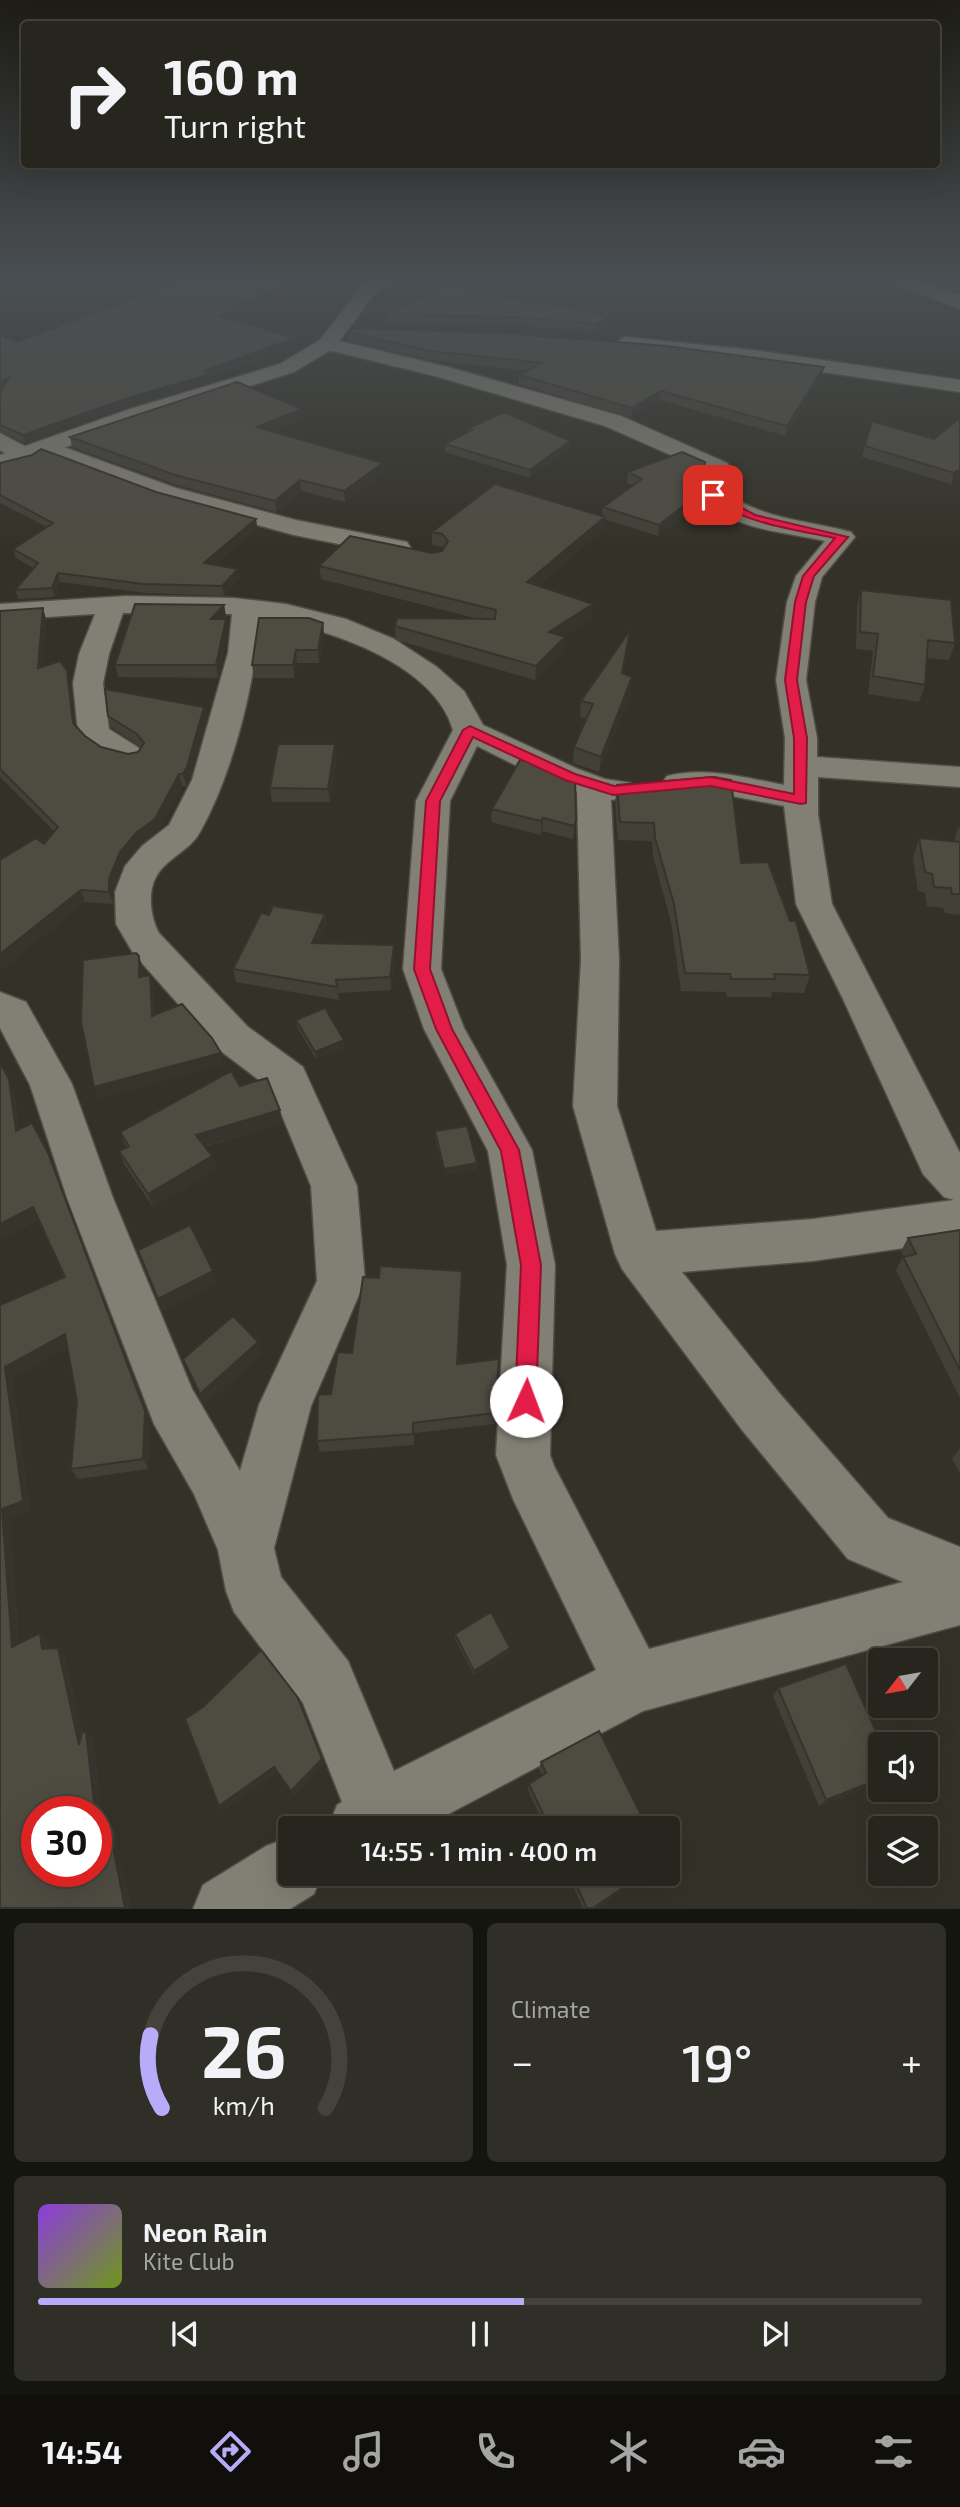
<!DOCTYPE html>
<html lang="en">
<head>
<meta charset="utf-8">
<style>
	body { margin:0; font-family:"Exo 2",sans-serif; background:#2f2e27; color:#f1f3f6; height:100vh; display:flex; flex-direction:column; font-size:26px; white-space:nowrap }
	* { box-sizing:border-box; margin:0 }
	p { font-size:23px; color:#a4a5a4 }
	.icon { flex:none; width:38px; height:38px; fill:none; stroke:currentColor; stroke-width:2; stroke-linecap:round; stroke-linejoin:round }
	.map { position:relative; height:1909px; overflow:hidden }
	.side { display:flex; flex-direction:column; gap:14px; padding:14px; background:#151510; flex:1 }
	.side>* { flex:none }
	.top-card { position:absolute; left:21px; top:21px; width:919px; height:147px; border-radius:7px; box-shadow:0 7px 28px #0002,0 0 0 2px #43433c; background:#27261e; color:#f1f3f6; overflow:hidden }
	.needle { width:46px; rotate:239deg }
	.controls { position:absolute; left:868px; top:1648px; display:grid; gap:14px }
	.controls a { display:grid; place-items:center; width:70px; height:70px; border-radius:7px; background:#27261e; box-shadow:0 7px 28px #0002,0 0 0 2px #43433c; font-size:35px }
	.speed { position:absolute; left:21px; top:1796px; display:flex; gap:14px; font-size:35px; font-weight:700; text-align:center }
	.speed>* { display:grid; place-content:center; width:91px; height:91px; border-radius:50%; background:#27261e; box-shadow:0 7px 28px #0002,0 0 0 2px #43433c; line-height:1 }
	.speed .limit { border:10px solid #d22; background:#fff; color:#111 }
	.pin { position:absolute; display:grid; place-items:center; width:60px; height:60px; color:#fff; margin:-30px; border-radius:14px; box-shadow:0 4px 10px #0006 }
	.me { position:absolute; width:77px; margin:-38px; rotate:2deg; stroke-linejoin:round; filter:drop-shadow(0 0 5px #0008) }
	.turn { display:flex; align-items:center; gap:24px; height:147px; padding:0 28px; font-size:32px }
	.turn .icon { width:91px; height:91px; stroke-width:2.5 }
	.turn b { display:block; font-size:49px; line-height:60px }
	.big { font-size:52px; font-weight:600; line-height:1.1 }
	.side .tile { flex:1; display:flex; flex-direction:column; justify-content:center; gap:10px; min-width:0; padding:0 24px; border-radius:10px; background:#2f2e27 }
	.side .dial { align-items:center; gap:0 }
	.dial svg { height:182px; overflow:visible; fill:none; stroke:#43433c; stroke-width:7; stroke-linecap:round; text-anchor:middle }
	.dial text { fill:#f1f3f6; stroke:none }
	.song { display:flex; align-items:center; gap:21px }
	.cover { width:84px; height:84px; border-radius:10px; background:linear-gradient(135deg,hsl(270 70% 55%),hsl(80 70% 35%)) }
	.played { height:7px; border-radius:4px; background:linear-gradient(90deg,#b8abf7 55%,#43433c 55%) }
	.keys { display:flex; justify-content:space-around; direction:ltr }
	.heat { display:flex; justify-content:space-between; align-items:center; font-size:38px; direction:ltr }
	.side .tiles { flex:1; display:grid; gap:14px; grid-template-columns:1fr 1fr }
	.tile:last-child { grid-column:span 2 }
	.trip { position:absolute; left:278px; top:1816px; width:402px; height:70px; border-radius:7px; background:#27261e; box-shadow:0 7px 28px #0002,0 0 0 2px #43433c; font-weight:600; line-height:70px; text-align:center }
	.dock { display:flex; height:112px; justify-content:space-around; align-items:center; background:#100f0c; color:#a4a5a4 }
	.dock .icon { width:49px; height:49px }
	.dock .on { color:#b8abf7 }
	.dock b { font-size:32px; color:#f1f3f6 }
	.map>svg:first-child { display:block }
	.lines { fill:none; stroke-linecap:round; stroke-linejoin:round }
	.street-casing { stroke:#504e46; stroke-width:3 }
	.secondary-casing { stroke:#504e46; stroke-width:3 }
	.street { fill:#827f74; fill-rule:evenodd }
	.secondary { fill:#827f74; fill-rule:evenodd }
	.wall { fill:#434038 }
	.shaded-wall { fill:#37342e }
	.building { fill:#4e4b41; stroke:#37342e; stroke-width:2 }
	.route { fill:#e11d48; stroke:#92132f; stroke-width:2 }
</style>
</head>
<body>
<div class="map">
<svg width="960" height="1909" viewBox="0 0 960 1909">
	<rect width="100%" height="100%" fill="#343228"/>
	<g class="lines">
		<g class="street-casing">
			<path id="street" d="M892,279H916L960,296V309L895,283Z
				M625,337L753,350L960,380V392L753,362L618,347L615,343Z
				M327,338L448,367L621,416L727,463L731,468L727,493C762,519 809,521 851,532L855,537L822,577L815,602L806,680L817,738V757L960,767V787L818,777V814L832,904L960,1153V1240L813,1261L682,1272L780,1394L888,1518L960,1547V1625L643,1711L420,1829H328L337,1805L342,1802L303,1703L234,1612L226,1591L218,1550L194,1494L154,1424L67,1198L30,1085L0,1028V992L26,1002L72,1084L113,1198L192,1389L240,1471L259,1405L317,1281L311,1186L271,1089L218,1049L133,953L116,924L115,892L125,866L142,846L169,825L192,780L228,653L232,614L123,613L109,654L103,683L109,729L139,748L144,755L139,762C118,767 90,751 78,733L73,683L79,654L95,614L0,620V604L127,596L234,598L286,604L346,619L394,639L437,667L464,691L483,725L578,769L605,779L631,783L636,790L631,797L611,800L619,960L617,1106L656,1231L813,1219L954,1200L944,1197L923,1174L843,999L796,904L784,806L711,792L679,793L667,790L662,783L667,776C706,766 746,778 784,785L785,738L776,680L787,602L796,576L825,541C787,532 726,530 702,495L707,471L605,426L435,376L320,348L317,344L320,340ZM259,618C322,626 434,662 453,730L416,801L403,969L424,1029L488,1151L507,1265L496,1455L513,1499L596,1670L394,1771L348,1661L281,1577L274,1548L311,1406L365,1281L357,1186L303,1067L248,1027L159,933C151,919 147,893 156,877C166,858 190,851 200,832C232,775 256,683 259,618ZM477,746L533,774L577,792L581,960L573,1106L615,1254L622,1269L742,1430L848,1559L903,1582L649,1649L554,1466L550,1455L555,1265L532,1150L464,1028L441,969L450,801Z
				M0,433L34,451L38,456L34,461H18L0,450Z
				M47,441L176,488L296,520L407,542L411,548L407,554L398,556L294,535L158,498L39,453L36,448L39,443Z
				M290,1837V1874H322L314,1894L290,1909H193L203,1885L266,1846Z"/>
		</g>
		<g class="secondary-casing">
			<path id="secondary" d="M373,279H393L375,293L334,348L294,372L146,419L0,470V455L130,409L280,364L320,340L363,285Z"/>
		</g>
		<use href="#street" class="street"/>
		<use href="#secondary" class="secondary"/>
	</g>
	<path class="wall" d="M538,305L608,317V325L595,332L514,325L388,322L387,314Z
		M242,311V315L232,319L296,346L211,377L212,382L129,406L25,443L0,432V392L2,389H0V335L17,342Z
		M348,332L822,376L786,436L660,400L631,418L519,384V375L527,371L430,360L348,340Z
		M302,409L303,419L272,432L383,463L384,473L345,502L301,491L276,512L177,485L72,447L70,437Z
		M960,418V477L951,484L862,457L865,446L934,439Z
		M467,429L570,441V449L530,478L445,452V444L467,432Z
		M0,463L156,492L256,519L257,528L214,565L238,569L240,578L224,596L146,593L60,582L55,597L18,599L15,590L33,568L16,558L13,549L47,527L0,503Z
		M628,472L704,473L702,484L703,500L658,536L604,519L603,530L538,586L592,618L564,636L565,637V651L535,680L396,640L395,626L475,618L321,579L319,566L442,551L444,549L443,547L432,545V532L602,516L603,507L633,485L627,483Z
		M861,590L955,643L949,660L927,658L925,685L919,702L868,694L873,651L856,649L857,606Z
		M224,605L226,617L224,619H226L228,631L218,678L118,677L115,665Z
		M43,608L46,620L42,666L67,671L70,683L75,726L85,736L101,747L128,754L138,752L141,747L111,727L108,716L204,707L207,719L190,779L186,786H182L158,831L140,844L123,864L113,891V904L85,902L0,970V860L44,844L55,832L0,777V611Z
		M323,623L324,636L319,663H297L294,678H254L252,665Z
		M630,630L623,673L631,693L599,772L573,763L574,747L587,719L580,717L581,701Z
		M337,757L330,802H272L270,788Z
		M575,779V833L573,839L542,831L541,835L491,822L492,809Z
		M617,785L741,863L810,975L804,993L772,992L771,997H727L726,992L681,991L671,922L653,856L652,841L618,840L615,803Z
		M958,828H960V915L945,913L943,908L927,906L925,893L918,891L913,858L919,838L954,841Z
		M325,914L326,927L319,943L395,958L391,990L338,993L339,1000L236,982L233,969L269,915Z
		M296,1020L345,1047L316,1059L297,1027Z
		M0,1063L14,1092L19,1129L48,1153L54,1166L150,1421L148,1469L78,1479L71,1469L77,1401L67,1347L12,1378L30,1511L10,1518L19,1644L40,1633L48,1641L49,1648L65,1656L82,1732H86L93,1739L103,1824L115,1828L0,1908V1305L65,1277L38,1220L0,1239Z
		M240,1086L282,1123L205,1147L212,1156L216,1169L153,1207L124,1164L119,1151L126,1147L120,1132Z
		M435,1131L477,1170L445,1175L435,1138Z
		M960,1230V1398L896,1270L903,1257H904L901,1251L908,1238Z
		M462,1271L458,1364L499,1359L495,1424L414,1433V1445L320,1452L317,1441L331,1394L352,1353L379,1278Z
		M262,1354L204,1405L183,1359Z
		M960,1448V1473L952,1459Z
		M455,1634L509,1653L474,1675L455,1639Z
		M778,1688L880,1782L819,1806L773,1696Z
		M541,1762L648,1829H546L528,1790L529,1784L542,1775L539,1769Z
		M567,1874H647L597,1908H583Z"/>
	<path class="shaded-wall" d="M304,279H322L242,311V315L222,323L221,316L235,306Z
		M608,317V325L595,332L596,324Z
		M295,338L296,346L211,377L212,382L129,406L25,443L23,435Z
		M824,367L822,376L786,436L787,426Z
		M9,378L12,386L0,389V381Z
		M661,391L660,400L631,418L632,408Z
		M302,409L303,419L258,438L257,427Z
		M570,441V449L530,478V470Z
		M705,462L700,493L705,489L703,500L658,536L659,525Z
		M383,463L384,473L345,502L344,491Z
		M960,469V477L951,484L954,473Z
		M300,480L301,491L276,512L275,501Z
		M605,517L603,530L526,596L527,582Z
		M256,519L257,528L205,572L204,563Z
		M238,569L240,578L224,596L222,586Z
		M58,573L60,582L55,597L52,588Z
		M593,604L592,618L549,646V632Z
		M224,605L226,617L213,631L211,619Z
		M43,608L46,620L41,679L38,668Z
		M226,619L228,631L218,678L216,665Z
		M323,623L324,636L319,663L318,650Z
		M630,630L628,645L620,688L622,673Z
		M565,637V651L535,680L536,666Z
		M296,650L297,663L294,678L293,665Z
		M67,671L70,683L76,735L73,723Z
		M632,677L631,693L599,772L601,757Z
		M204,707L207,719L190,779L186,786L183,774Z
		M335,744L337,757L330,802L328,789Z
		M179,774L182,786L158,831L140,844L123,864L113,891V904L109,892V879L120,852Z
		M543,818L542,831L541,835V821Z
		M576,820L575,833L573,839L574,826Z
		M81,890L85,902L0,970V954Z
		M325,914L326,927L314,956L312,943Z
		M394,945L395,958L391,990L390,977Z
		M139,956L143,968L142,988L139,977Z
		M150,975L154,987L156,1028L152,1016Z
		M344,1040L345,1047L316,1059L315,1052Z
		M221,1053L224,1065L98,1099L94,1087Z
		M9,1079L14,1092L21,1143L16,1131Z
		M280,1110L282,1123L199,1148L196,1135Z
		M48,1153L150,1421L148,1469L143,1459Z
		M212,1156L216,1169L153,1207L148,1194Z
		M477,1163V1170L445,1175L444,1169Z
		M33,1207L39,1219L0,1239V1224Z
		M213,1271L217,1283L163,1311L158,1299Z
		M462,1271V1283L457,1375V1364Z
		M65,1334L71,1345L12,1378L30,1511L10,1518L20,1655L12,1647L2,1509L5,1367Z
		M258,1342L262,1354L204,1405L200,1394Z
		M40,1633L48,1641L50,1657L42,1649Z
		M58,1648L65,1656L87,1751L79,1745Z
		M510,1648L509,1653L474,1675V1671Z
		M298,1698L324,1764L294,1797L291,1791Z
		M86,1732L93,1739L105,1833L97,1827Z
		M274,1767L277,1773L223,1811L219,1806Z
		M880,1779V1782L819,1806L826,1800Z
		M108,1822L115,1828L131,1908H125Z
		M643,1874H647L597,1908H593Z"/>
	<path class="building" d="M185,279H304L235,306L241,307L221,316L295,338L204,371L211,374L128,398L23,435L0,425V392L9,378L0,381V335L17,342Z
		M451,284L538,305L541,303L568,307L608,317L596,324L514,317L387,314Z
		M356,328L514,334L667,346L824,367L787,426L661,391L632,408L519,375L542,363L430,351L348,332Z
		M237,382L302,409L257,427L383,463L344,491L300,480L275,501L175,475L70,437Z
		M504,412L570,441L530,470L445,444L472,430L467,429Z
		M960,418V469L954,473L865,446L872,421L934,439Z
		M41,449L156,492L256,519L204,563L238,569L222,586L144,584L58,573L52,588L15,590L38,563L13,549L53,523L0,495V463L32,455Z
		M682,452L705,462L701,484L705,489L659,525L603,507L642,479L628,472Z
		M495,484L605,517L527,582L593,604L549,632L565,637L536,666L395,626L397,618L495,619L496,610L319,566L350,536L432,553L442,551L448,541L442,534L432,532Z
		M861,590L951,600L955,643L928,640L925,685L873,676L878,634L860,632Z
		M135,604L224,605L211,619H226L216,665H115Z
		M43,608L38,668L60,661L67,671L73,723L85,736L101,747L128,754L138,752L144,743L137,734L108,716L105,689L204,707L187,767L183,774H179L155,819L137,832L120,852L109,879V892L81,890L0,954V860L36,838L44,844L58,827L0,769V611Z
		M259,618H309L323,623L318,650H296L293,665H252Z
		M630,630L622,673L632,677L601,757L574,747L593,704L581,701Z
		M278,744H335L328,789L270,788Z
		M520,760L544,765L575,779L576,820L574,826L543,818L541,821L492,809Z
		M714,777L731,780L741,863L768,862L790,921H796L810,975L774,974L775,979H731L730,974L685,973L674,904L655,838L654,823L620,822L617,785Z
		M919,838L960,842V894H952L951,888L934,887L932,874L925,872Z
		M273,906L325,914L312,943L394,945L390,977L336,980L337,987L233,969L261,913L269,915Z
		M136,953L139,956V977L150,975L152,1016L182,1004L212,1038L221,1053L94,1087L81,1021L83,960Z
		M325,1008L344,1040L315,1052L296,1020Z
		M0,1063L9,1079L16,1131L32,1123L48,1153L145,1411L143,1459L71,1469L77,1401L65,1334L5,1367L23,1501L2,1509L12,1647L40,1633L42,1649L58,1648L79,1745L82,1732H86L95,1811H37V1871H96V1818L97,1827L108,1822L125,1908H0V1305L65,1277L33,1207L0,1224Z
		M231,1071L240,1086L267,1078L280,1110L196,1135L212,1156L148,1194L119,1151L129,1146L120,1132Z
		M467,1126L477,1163L444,1169L435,1131Z
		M190,1225L213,1271L158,1299L138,1250Z
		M960,1230V1370L903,1257L916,1254L908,1238Z
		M380,1266L462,1271L457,1364L499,1359L495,1413L413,1423V1434L317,1441L318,1395L331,1394L338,1352L352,1353L363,1277L379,1278Z
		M233,1316L258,1342L200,1394L183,1359Z
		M491,1612L510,1648L474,1671L455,1634Z
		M261,1650L298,1698L322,1759L291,1791L274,1767L219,1806L185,1719L203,1707Z
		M846,1664L882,1745H880V1779L826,1800L778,1688Z
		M599,1731L648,1829H550L529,1784L546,1773L541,1762Z
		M571,1874H643L593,1908H587Z"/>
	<linearGradient id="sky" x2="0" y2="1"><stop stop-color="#1d1c16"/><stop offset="0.51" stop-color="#4a4f53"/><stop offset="1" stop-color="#4a4f53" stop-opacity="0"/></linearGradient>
	<rect width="960" height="546" fill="url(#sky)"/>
	<path class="route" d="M713,492L755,515L848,537L814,576L806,602L797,680L807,738L806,803L801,804L711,786L613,795L565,780L473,737L440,801L430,969L452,1029L519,1150L541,1265L536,1401L533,1408L526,1411L518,1408L515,1401L521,1265L501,1151L436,1029L414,969L426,801L463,730L470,726L575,774L614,786L711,777L794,794V738L785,680L795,602L803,576L835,538C791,529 747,524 710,498V493Z"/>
</svg>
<div class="controls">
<a><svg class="needle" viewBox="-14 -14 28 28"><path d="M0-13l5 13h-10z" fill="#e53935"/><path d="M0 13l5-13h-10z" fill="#a4a5a4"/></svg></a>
<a><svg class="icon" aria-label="sound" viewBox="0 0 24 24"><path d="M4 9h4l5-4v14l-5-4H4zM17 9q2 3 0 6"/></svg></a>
<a><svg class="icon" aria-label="layers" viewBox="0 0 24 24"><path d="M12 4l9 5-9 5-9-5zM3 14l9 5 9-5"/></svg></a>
</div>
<div class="speed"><div class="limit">30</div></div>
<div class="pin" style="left:713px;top:495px;background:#d93025"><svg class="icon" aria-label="arrive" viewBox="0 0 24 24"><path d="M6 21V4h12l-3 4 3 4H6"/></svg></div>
<svg class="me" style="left:526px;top:1401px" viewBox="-20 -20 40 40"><circle r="19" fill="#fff"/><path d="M0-13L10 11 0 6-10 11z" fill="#e11d48"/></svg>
<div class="trip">14:55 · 1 min · 400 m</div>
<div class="top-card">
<div class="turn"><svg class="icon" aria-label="right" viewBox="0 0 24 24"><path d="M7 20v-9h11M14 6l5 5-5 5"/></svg><div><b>160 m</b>Turn right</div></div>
</div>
</div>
<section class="side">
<div class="tiles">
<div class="tile dial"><svg viewBox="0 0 100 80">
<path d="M14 69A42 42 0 1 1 86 69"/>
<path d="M14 69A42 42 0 0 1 9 37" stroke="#b8abf7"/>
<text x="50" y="56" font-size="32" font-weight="700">26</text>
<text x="50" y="72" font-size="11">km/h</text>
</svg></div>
<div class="tile"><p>Climate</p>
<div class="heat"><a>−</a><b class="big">19°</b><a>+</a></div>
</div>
<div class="tile">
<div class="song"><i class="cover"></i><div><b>Neon Rain</b><p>Kite Club</p></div></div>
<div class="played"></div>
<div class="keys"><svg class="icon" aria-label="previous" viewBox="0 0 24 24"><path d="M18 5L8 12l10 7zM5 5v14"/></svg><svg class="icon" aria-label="pause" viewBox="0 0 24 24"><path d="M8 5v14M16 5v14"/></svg><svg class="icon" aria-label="next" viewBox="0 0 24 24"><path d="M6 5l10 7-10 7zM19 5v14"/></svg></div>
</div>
</div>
</section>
<nav class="dock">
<b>14:54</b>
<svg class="icon on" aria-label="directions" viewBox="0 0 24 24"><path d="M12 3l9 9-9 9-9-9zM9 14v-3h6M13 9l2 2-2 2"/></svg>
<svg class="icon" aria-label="music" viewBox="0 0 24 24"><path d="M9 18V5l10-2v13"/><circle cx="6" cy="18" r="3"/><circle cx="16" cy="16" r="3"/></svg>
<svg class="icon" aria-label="phone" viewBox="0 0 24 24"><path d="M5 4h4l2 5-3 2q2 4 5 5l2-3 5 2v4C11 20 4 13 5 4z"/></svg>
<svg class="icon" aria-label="climate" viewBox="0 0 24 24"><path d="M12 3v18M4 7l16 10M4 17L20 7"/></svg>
<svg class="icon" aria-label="car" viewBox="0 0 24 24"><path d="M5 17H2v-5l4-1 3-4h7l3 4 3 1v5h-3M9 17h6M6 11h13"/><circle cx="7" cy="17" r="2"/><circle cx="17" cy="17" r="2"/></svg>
<svg class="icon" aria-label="filters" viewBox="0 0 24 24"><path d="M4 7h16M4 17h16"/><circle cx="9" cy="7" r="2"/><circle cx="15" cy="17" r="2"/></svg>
</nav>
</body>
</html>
